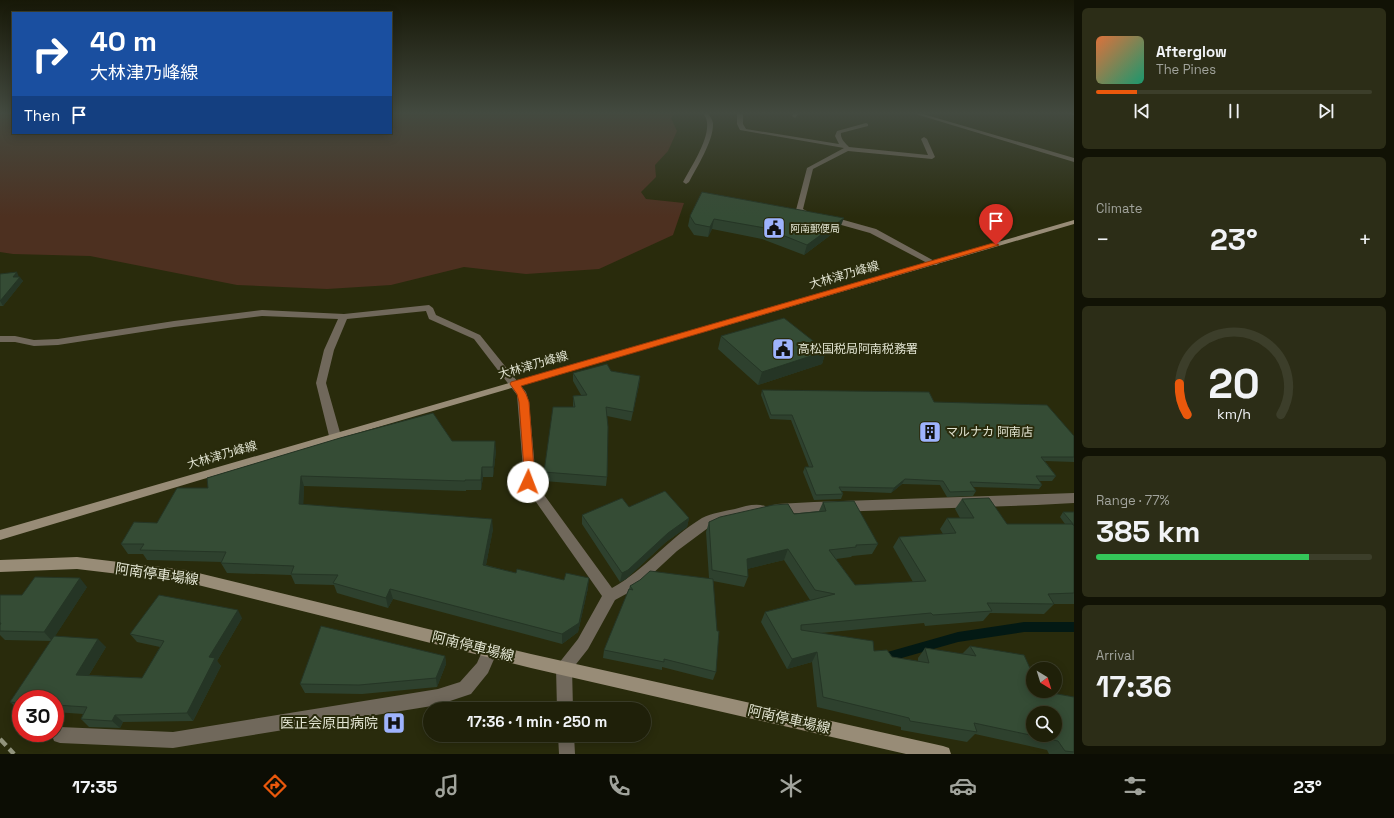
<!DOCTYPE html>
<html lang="en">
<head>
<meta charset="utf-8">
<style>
	body { margin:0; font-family:"Space Grotesk","Noto Sans JP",sans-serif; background:#2c2d17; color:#f1f3f6; height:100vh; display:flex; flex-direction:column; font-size:15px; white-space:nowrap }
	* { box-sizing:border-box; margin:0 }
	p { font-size:13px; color:#a1a39c }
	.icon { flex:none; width:22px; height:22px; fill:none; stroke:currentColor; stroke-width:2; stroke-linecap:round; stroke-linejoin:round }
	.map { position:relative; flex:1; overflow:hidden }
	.details { display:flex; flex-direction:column; gap:8px; padding:8px; background:#111205; width:320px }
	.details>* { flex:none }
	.guide { position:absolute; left:12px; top:12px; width:380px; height:122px; border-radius:0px; box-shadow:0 2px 10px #0003,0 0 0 1px #3c3e2a; background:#1a4fa0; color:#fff; overflow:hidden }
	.needle { width:26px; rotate:142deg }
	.fabs { position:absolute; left:1026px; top:662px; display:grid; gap:8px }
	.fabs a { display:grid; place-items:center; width:36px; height:36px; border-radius:50%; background:#1f2009; box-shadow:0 2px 10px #0003,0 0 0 1px #3c3e2a; font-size:20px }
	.speed { position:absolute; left:12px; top:690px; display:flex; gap:8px; font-size:20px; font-weight:700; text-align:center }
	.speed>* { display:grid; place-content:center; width:52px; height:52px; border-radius:50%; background:#1f2009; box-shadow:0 2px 10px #0003,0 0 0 1px #3c3e2a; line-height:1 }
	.speed .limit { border:6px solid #d22; background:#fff; color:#111 }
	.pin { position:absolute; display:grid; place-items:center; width:34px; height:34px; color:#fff; margin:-41px -17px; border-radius:50% 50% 50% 0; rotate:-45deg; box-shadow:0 0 4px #0007 }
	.pin .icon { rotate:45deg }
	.me { position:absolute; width:44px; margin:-22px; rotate:2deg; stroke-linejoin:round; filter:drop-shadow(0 0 3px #0008) }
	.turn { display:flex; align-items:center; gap:14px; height:84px; padding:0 12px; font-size:18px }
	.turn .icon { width:52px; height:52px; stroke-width:2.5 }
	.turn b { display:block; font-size:28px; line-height:34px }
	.then { display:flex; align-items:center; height:38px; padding:0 12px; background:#0003; gap:8px; font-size:15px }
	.big { font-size:30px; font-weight:700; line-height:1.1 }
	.details .card { flex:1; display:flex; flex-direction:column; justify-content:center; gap:6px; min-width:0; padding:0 14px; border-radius:6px; background:#2c2d17 }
	.details .dial { align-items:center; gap:0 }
	.dial svg { height:104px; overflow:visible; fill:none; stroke:#3c3e2a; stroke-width:7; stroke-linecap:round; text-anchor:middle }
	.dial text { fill:#f1f3f6; stroke:none }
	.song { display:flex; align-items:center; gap:12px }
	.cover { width:48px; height:48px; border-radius:6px; background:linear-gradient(135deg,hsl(20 70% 55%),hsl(160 70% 35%)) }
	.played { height:4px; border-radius:2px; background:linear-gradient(90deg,#ea580c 15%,#3c3e2a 15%) }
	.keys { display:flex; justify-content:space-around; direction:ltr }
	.heat { display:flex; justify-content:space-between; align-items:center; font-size:22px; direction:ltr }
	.charge { height:6px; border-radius:3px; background:linear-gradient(90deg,#34c759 77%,#3c3e2a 0) }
	.trip { position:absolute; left:423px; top:702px; width:228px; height:40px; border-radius:20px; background:#1f2009; box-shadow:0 2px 10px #0003,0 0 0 1px #3c3e2a; font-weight:700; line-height:40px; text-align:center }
	.tabs { display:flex; height:64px; justify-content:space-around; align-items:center; background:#0c0d04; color:#a1a39c }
	.tabs .icon { width:28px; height:28px }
	.tabs .on { color:#ea580c }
	.tabs b { font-size:18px; color:#f1f3f6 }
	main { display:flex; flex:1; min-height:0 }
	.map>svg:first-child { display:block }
	.green { fill:#4d3020 }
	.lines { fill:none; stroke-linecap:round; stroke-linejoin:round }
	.stream { fill:#031914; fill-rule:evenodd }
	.minor { fill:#70685b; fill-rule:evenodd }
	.tertiary { fill:#70685b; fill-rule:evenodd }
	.secondary { fill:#988c77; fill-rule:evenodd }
	.rail { stroke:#91937c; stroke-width:4.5; stroke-dasharray:9 4.5; stroke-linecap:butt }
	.wall { fill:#2e412e }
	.shaded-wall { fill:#253525 }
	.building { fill:#354c35; stroke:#253525; fill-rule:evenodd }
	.route { fill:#ea580c; stroke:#983908 }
	.labels { text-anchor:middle; stroke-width:4; stroke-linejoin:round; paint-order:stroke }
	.far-poi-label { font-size:10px; fill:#e1e3d1; stroke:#292b0c; text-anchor:start }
	.street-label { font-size:12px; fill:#e1e3d1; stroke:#292b0c }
	.poi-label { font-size:12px; fill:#e1e3d1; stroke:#292b0c; text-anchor:start }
	.near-street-label { font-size:14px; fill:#e1e3d1; stroke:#292b0c }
	.near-poi-label { font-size:14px; fill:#e1e3d1; stroke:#292b0c; text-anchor:end }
</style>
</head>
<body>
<main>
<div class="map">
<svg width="1074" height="754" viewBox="0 0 1074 754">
	<rect width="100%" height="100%" fill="#292b0c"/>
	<path class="green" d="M0,112H13V133H391V112H676L671,118L677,131L668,151L655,165L656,177L641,192L646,199L684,203L673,235L599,269L526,274L464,267L391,285L327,289L237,285L90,256L13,254L0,252Z"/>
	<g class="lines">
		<path class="stream" d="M1024,622H1074V632H1024L958,642L884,663L880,662L879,658L880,654L884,653L958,632Z"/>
		<path class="minor" d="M702,112H706C709,115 712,118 713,123C714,140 697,167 689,182L686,184L683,182C691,167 709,140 707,123C707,118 704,115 702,112Z
			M737,112H743V124L746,129L839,144L835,136L837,131L866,123L868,124V126L841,133C840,139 846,144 849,147L928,155L921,139L924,137L927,139L935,157L932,159L848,151L813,169L803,209L814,215L810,217L802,215L796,210L807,168L844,148L740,130L737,124Z
			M795,112H800L795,118L792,116Z
			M909,112H916L1074,158V162Z
			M1065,112H1074V115L1066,113Z
			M827,217H833L876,229L938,263L937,265H931L870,233L827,221Z
			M429,305L433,308L436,315L480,335L526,392L529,402L535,469L534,481L612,588C645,570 669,538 702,518C712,513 725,511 735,509C745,506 756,503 765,506L767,510L765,514L746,516L712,525L677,551L637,588L615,600L588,649L569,673L564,676L559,673L556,668L559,663L578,639L602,596L522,482L523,469L517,395L474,339L429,319L426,311L347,319L334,350L326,383L341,436L339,439H331L329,436L316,383L324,350L338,319L262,316L174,327L58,345L34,346L15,342H0V336H15L34,340L58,339L174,321L262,310L344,314Z
			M1074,493V503L1037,505L777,514L773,513L771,509L773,505L777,504L814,502Z
			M490,643L495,645L498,650L488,673L471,694L438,705L173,748L60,743L54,741L52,735L53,733H55V729L60,727L173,732L438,689L460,682L477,663L485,645Z"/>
		<path class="tertiary" d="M564,660L569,663L572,668L573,709H557L556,668L559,663Z
			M558,735H574L575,754H559Z"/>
		<path class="secondary" d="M1074,220V224L337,439L0,540V530Z
			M77,557L186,570L531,654L943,746L949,748L951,754H906L531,668L186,582L77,569L0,572V560Z"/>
		<path class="rail" d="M0,739L14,754"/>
	</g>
	<path class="wall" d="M690,216L840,228L804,255L762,239L712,229L708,237L694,235L688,226Z
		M0,274L19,277L23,281L3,306H0Z
		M721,336L826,351L822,364L758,385L718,349Z
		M611,371L640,376L639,385L631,421L607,416V477L606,486L544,481V472L573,407V396L581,395L573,381V373Z
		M762,390L934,402L1074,436V462L1045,461L1056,476L1052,481H1039L1042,485L1039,489L973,487L976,491L973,496L947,497L940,485L902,484L891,493L842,491L843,494L841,499L814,500L803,472L805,467H809L791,420L770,419L761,395Z
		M452,441L496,451L493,477H483L481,490H466V491L304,486L303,504L493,529L486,565L516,573L588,588L578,632L562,644L393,599L388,608L337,593L334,585L295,584L291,575L227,573L221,563L222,562L147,560L143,554H128L121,544L157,523L208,488Z
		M962,499L1007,524H1065L1060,517L1063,512H1074V604H1054L1044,614L990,613L983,621L925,626L924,623L821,633L892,657L918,661V658L925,648L962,654L970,646L1033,675L1052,693L1074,697V754H1049L1047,750L975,734L967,742L901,730V727L817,707L812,662L787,669L761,622L765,612L810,600L784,560L747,569L748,577L744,587L713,581L716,672L713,680L662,667V670L603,658L604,650L629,589L630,586L709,578L706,532L709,522L819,511L823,502L878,544L872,554L852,556L851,557L836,559L855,585L913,582L893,547L899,537L943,534L940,529L947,518H960L955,509Z
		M629,507L689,518L687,527L666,542L626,579L620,582L582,524V515Z
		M87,587L55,636L106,647L89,675L142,678L160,647L137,642L130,634L242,618L217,661L221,666L193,721L123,722L120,728L89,727L81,719L83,714L55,712V699H21V710H19L10,702L51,641L5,640L0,635V595H22Z
		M445,656L446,664L437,687L362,694L305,693L300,684Z"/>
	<path class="shaded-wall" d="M844,218L840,228L804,255L807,245Z
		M714,219L712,229L708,237L710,227Z
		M17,272L19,277H13Z
		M20,277L23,281L3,306L0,301Z
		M826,351L822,364L758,385L762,372Z
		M640,376L639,385L631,421L633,412Z
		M495,441L496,451L493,477V467Z
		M482,467L483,477L481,490V480Z
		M301,476L304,486L303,514L299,504Z
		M905,479L902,484L891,493L894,488Z
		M689,518L687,527L666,542L626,579L620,582L622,573L668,533Z
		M492,519L493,529L484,575L483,565Z
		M788,549L784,560L743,570L747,559Z
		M80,578L87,587L52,641L44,632Z
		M589,578L588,588L578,632L562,644V634Z
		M390,589L393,599L388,608L386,598Z
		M238,610L242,618L217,661L221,666L193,721L187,713L209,657Z
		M98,639L106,647L84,683L76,675Z
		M817,652L812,662L787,669L792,659Z
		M445,656L446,664L437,687L436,678Z
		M115,715L123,722L120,728L112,721Z"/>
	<path class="building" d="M702,192L844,218L807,245L765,228L714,219L710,227L695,224L690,216Z
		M17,272L13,277H20L0,301V274Z
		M784,318L826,351L762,372L721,336Z
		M607,364L611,371L640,376L633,412L606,407L608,427L607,477L544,472L553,407H575L573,396L587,395L573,373Z
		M762,390L929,392L934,402L1047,405L1074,436V457H1041L1056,476H1036L1042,485L970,482L976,491L950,492L943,481L905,479L894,488L839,487L843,494L816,495L805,467H813L792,415H771Z
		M433,413L452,441H495L493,467H482L481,480H465V481L301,476L299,504L492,519L483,565L516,573L517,569L564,580L566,573L589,578L579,623L562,634L390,589L386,598L333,583L338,575L291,574L294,566L221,563L226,552L140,550L144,544H121L134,522L157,523L177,488H208L207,478L340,438Z
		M665,491L689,518L668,533L628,570L622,573L582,515L622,498L629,507Z
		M989,498L1007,524H1072L1074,526V593L1048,594L1054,604L987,603L992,611L933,615L931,613L801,625V630L873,641L874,651L887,650L892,657L929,663L925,648L976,656L970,646L1024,655L1033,675V691H1051L1052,693L1074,697V752L1065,751L1058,741L974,723L977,732L910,721L909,718L823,697L817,652L792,659L765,612L835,594L815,590L788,549L747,559L748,577L712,570L709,522L720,517L773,505L788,504L794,514L826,511L823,502L854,501L878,544L856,545V547L829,550L855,585L926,581L899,537L956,533L947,518H974L962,499ZM1033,713H1055V735H1033Z
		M1063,512H1074V525Z
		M650,571L713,579L717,631H719L716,672L664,659V662L604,650L629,589L633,590L630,586L640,580Z
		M35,577L80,578L44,632L0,631V625L1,623H0V595H22Z
		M159,595L238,610L209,657L215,658L187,713L115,715L112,721L81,719L87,707L55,705V699H21V703L10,702L54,636L98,639L76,675L142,678L164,641L130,634Z
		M321,626L445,656L436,678L359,685L300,684Z"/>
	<linearGradient id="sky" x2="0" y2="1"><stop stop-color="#171807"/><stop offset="0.52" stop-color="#434a40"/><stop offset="1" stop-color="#434a40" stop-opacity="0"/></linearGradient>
	<rect width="1074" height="217" fill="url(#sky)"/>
	<path class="route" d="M993,243L999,245L521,386L526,394L529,402L534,469L531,485L528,487L524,485L522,482L524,469L519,402L517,394L510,384L511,382Z"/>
	<defs>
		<g id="civic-square" transform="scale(1.15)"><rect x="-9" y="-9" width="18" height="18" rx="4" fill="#9eb3fd" stroke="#292b0c"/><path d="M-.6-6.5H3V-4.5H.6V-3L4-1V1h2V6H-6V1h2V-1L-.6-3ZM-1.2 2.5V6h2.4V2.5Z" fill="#111"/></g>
		<g id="building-square" transform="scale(1.15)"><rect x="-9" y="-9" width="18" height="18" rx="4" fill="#9eb3fd" stroke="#292b0c"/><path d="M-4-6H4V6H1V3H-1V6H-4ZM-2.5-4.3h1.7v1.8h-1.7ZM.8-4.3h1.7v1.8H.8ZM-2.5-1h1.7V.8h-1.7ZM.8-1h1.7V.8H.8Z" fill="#111"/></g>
		<g id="hospital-square" transform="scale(1.15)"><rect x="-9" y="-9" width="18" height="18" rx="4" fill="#9eb3fd" stroke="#292b0c"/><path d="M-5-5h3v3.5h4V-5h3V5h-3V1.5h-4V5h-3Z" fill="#111"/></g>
	</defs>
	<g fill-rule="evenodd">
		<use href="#civic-square" x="774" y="228"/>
		<use href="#civic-square" x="783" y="349"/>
		<use href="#building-square" x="930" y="432"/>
		<use href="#hospital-square" x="394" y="723"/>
	</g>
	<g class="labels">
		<g class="far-poi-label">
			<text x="790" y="232">阿南郵便局</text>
		</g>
		<g class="street-label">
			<text transform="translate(844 275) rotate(-16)" y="4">大林津乃峰線</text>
			<text transform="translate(533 365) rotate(-16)" y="4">大林津乃峰線</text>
			<text transform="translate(222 455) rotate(-16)" y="4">大林津乃峰線</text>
		</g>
		<g class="poi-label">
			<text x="798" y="353">高松国税局阿南税務署</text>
			<text x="946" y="436">マルナカ 阿南店</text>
		</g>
		<g class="near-street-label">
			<text transform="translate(157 574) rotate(8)" y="5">阿南停車場線</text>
			<text transform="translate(473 646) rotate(14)" y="5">阿南停車場線</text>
			<text transform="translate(789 719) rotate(13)" y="5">阿南停車場線</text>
		</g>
		<g class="near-poi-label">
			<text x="378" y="728">医正会原田病院</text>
		</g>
	</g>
</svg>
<div class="fabs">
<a><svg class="needle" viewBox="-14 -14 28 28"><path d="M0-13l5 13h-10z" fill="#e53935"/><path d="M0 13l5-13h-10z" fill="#a1a39c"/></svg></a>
<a><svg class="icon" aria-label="search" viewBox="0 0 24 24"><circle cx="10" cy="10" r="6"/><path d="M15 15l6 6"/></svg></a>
</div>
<div class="speed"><div class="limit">30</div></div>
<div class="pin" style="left:996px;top:245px;background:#d93025"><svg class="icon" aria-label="arrive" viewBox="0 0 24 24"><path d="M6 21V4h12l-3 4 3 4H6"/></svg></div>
<svg class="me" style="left:528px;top:482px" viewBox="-20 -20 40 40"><circle r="19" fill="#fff"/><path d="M0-13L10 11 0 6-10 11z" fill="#ea580c"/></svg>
<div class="trip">17:36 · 1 min · 250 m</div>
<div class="guide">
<div class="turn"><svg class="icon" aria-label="right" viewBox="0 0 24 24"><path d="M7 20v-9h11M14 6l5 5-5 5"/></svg><div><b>40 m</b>大林津乃峰線</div></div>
<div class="then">Then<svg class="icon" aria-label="arrive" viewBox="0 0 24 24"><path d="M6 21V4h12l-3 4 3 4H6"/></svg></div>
</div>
</div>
<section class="details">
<div class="card">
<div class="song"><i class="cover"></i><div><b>Afterglow</b><p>The Pines</p></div></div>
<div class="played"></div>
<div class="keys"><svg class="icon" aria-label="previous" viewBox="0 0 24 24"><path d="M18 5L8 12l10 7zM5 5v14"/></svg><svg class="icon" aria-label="pause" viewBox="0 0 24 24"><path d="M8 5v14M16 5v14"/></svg><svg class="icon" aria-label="next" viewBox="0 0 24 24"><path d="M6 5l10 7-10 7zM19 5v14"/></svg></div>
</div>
<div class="card"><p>Climate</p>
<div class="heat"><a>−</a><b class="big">23°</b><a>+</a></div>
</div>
<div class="card dial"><svg viewBox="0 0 100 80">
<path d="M14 69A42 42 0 1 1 86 69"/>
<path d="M14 69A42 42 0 0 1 8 45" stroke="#ea580c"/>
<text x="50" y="56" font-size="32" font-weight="700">20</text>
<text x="50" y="72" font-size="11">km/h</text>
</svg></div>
<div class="card"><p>Range · 77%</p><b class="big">385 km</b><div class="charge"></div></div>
<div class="card"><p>Arrival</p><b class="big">17:36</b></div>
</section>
</main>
<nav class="tabs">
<b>17:35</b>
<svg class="icon on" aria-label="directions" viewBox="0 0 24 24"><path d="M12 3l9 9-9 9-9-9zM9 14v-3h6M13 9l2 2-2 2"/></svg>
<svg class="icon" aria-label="music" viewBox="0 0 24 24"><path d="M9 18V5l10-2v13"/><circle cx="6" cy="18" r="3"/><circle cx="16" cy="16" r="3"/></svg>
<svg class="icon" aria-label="phone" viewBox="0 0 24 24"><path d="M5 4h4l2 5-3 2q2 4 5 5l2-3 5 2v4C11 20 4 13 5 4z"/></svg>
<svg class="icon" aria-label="climate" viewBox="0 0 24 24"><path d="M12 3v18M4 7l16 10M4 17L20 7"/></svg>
<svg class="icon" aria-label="car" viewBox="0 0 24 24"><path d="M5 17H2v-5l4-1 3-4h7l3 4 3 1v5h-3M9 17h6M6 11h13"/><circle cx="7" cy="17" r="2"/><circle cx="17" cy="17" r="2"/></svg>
<svg class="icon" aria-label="filters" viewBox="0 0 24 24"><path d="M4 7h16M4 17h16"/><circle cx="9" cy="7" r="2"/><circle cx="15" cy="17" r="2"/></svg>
<b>23°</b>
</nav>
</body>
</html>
